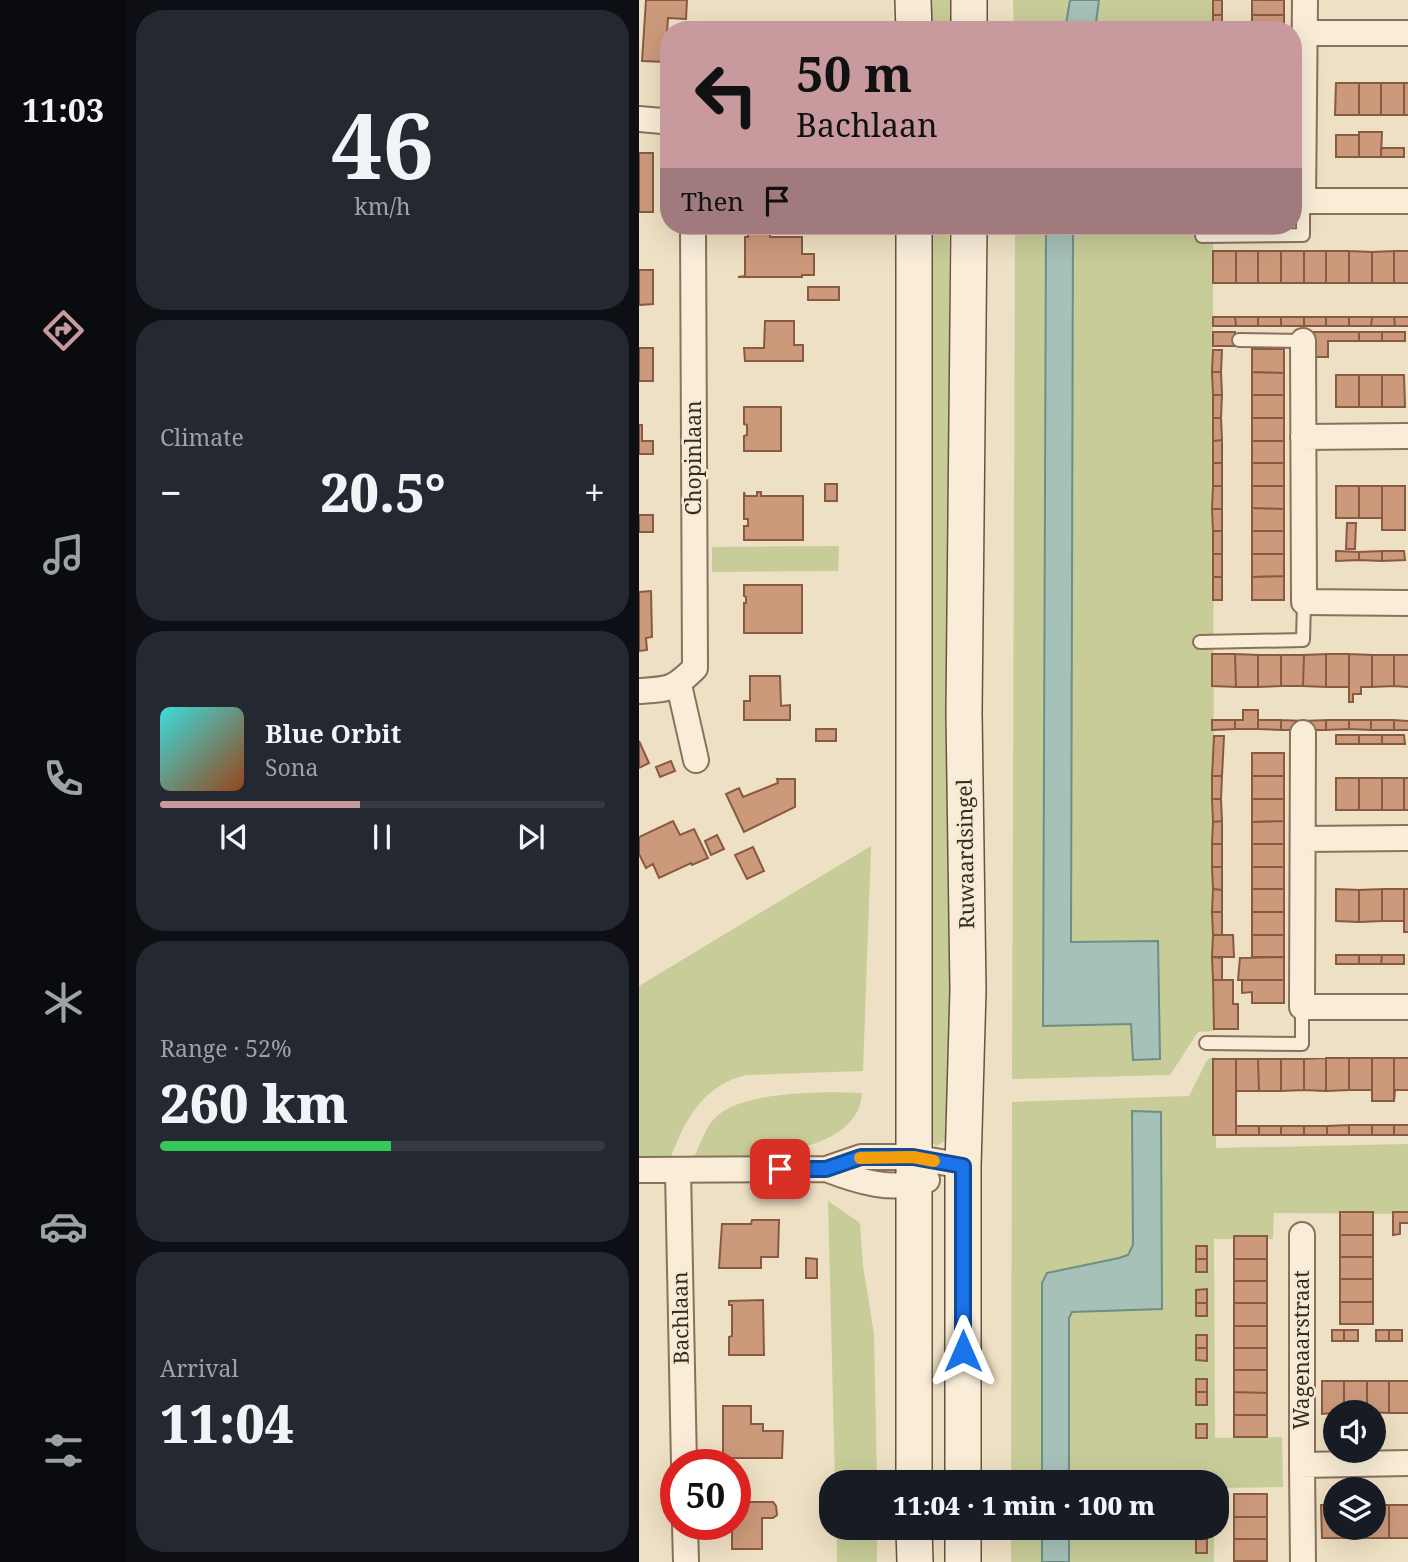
<!DOCTYPE html>
<html lang="en">
<head>
<meta charset="utf-8">
<style>
	body { margin:0; font-family:"Noto Serif",serif; background:#242831; color:#f1f3f6; height:100vh; display:flex; flex-direction:column; font-size:26px; white-space:nowrap }
	* { box-sizing:border-box; margin:0 }
	p { font-size:23px; color:#9ea1a6 }
	.icon { flex:none; width:38px; height:38px; fill:none; stroke:currentColor; stroke-width:2; stroke-linecap:round; stroke-linejoin:round }
	.map { position:relative; flex:1; overflow:hidden }
	.side { display:flex; flex-direction:column; gap:10px; padding:10px; background:#0d0f14; width:513px }
	.side>* { flex:none }
	.guide { position:absolute; left:21px; top:21px; width:642px; height:214px; border-radius:28px; box-shadow:0 7px 28px #0002; background:#c8999d; color:#111; overflow:hidden }
	.controls { position:absolute; left:684px; top:1400px; display:grid; gap:14px }
	.controls a { display:grid; place-items:center; width:63px; height:63px; border-radius:50%; background:#171b24; box-shadow:0 7px 28px #0002; font-size:35px }
	.speed { position:absolute; left:21px; top:1449px; display:flex; gap:14px; font-size:35px; font-weight:700; text-align:center }
	.speed>* { display:grid; place-content:center; width:91px; height:91px; border-radius:50%; background:#171b24; box-shadow:0 7px 28px #0002; line-height:1 }
	.speed .limit { border:10px solid #d22; background:#fff; color:#111 }
	.pin { position:absolute; display:grid; place-items:center; width:60px; height:60px; color:#fff; margin:-30px; border-radius:14px; box-shadow:0 4px 10px #0006 }
	.me { position:absolute; width:77px; margin:-38px; rotate:0deg; stroke-linejoin:round; filter:drop-shadow(0 0 5px #0008) }
	.turn { display:flex; align-items:center; gap:24px; height:147px; padding:0 21px; font-size:32px }
	.turn .icon { width:91px; height:91px; stroke-width:2.5 }
	.turn b { display:block; font-size:49px; line-height:60px }
	.then { display:flex; align-items:center; height:66px; padding:0 21px; background:#0003; gap:14px; font-size:26px }
	.big { font-size:52px; font-weight:800; line-height:1.1 }
	.side .card { flex:1; display:flex; flex-direction:column; justify-content:center; gap:10px; min-width:0; padding:0 24px; border-radius:28px; background:#242831 }
	.side .dial { align-items:center; gap:0 }
	.dial b { font-size:91px; line-height:1 }
	.song { display:flex; align-items:center; gap:21px }
	.cover { width:84px; height:84px; border-radius:10px; background:linear-gradient(135deg,hsl(180 70% 55%),hsl(20 70% 35%)) }
	.played { height:7px; border-radius:4px; background:linear-gradient(90deg,#c8999d 45%,#363941 45%) }
	.keys { display:flex; justify-content:space-around; direction:ltr }
	.heat { display:flex; justify-content:space-between; align-items:center; font-size:38px; direction:ltr }
	.charge { height:10px; border-radius:5px; background:linear-gradient(90deg,#34c759 52%,#363941 0) }
	.trip { position:absolute; left:180px; top:1470px; width:410px; height:70px; border-radius:28px; background:#171b24; box-shadow:0 7px 28px #0002; font-weight:800; line-height:70px; text-align:center }
	main { display:flex; flex:1; min-height:0 }
	.menu { display:flex; flex-direction:column; width:126px; justify-content:space-around; align-items:center; background:#090b0e; color:#9ea1a6 }
	.menu .icon { width:49px; height:49px }
	.menu .active { color:#c8999d }
	.menu b { font-size:32px; color:#f1f3f6 }
	.map>svg:first-child { display:block }
	.green { fill:#c8cc98 }
	.water { fill:#a6c1b8; stroke:#6d8f85; stroke-width:2 }
	.building { fill:#cc997b; stroke:#885a41; stroke-width:2 }
	.lines { fill:none; stroke-linecap:round; stroke-linejoin:round }
	.service-casing { stroke:#89715b; stroke-width:16 }
	.minor-casing { stroke:#89715b; stroke-width:28 }
	.secondary-casing { stroke:#6a523e; stroke-width:38 }
	.service { stroke:#f9edd8; stroke-width:12 }
	.minor { stroke:#f9edd8; stroke-width:24 }
	.secondary { stroke:#f9edd8; stroke-width:35 }
	.route-casing { stroke:#114b97; stroke-width:18 }
	.route { stroke:#1a73e8; stroke-width:12 }
	.slow { stroke:#f59e0b; stroke-width:12 }
	.labels { text-anchor:middle; stroke-width:5; stroke-linejoin:round; paint-order:stroke }
	.street-label { font-size:21px; fill:#392a1f; stroke:#f5ead4 }
</style>
</head>
<body>
<main>
<nav class="menu">
<b>11:03</b>
<svg class="icon active" aria-label="directions" viewBox="0 0 24 24"><path d="M12 3l9 9-9 9-9-9zM9 14v-3h6M13 9l2 2-2 2"/></svg>
<svg class="icon" aria-label="music" viewBox="0 0 24 24"><path d="M9 18V5l10-2v13"/><circle cx="6" cy="18" r="3"/><circle cx="16" cy="16" r="3"/></svg>
<svg class="icon" aria-label="phone" viewBox="0 0 24 24"><path d="M5 4h4l2 5-3 2q2 4 5 5l2-3 5 2v4C11 20 4 13 5 4z"/></svg>
<svg class="icon" aria-label="climate" viewBox="0 0 24 24"><path d="M12 3v18M4 7l16 10M4 17L20 7"/></svg>
<svg class="icon" aria-label="car" viewBox="0 0 24 24"><path d="M5 17H2v-5l4-1 3-4h7l3 4 3 1v5h-3M9 17h6M6 11h13"/><circle cx="7" cy="17" r="2"/><circle cx="17" cy="17" r="2"/></svg>
<svg class="icon" aria-label="filters" viewBox="0 0 24 24"><path d="M4 7h16M4 17h16"/><circle cx="9" cy="7" r="2"/><circle cx="15" cy="17" r="2"/></svg>
</nav>
<section class="side">
<div class="card dial"><b>46</b><p>km/h</p></div>
<div class="card"><p>Climate</p>
<div class="heat"><a>−</a><b class="big">20.5°</b><a>+</a></div>
</div>
<div class="card">
<div class="song"><i class="cover"></i><div><b>Blue Orbit</b><p>Sona</p></div></div>
<div class="played"></div>
<div class="keys"><svg class="icon" aria-label="previous" viewBox="0 0 24 24"><path d="M18 5L8 12l10 7zM5 5v14"/></svg><svg class="icon" aria-label="pause" viewBox="0 0 24 24"><path d="M8 5v14M16 5v14"/></svg><svg class="icon" aria-label="next" viewBox="0 0 24 24"><path d="M6 5l10 7-10 7zM19 5v14"/></svg></div>
</div>
<div class="card"><p>Range · 52%</p><b class="big">260 km</b><div class="charge"></div></div>
<div class="card"><p>Arrival</p><b class="big">11:04</b></div>
</section>
<div class="map">
<svg width="770" height="1562" viewBox="0 0 770 1562">
	<rect width="100%" height="100%" fill="#eee0c4"/>
	<path class="green" d="M286,0H323L322,30H290Z
		M374,0H431L426,30H375Z
		M460,0H574V30H456Z
		M290,226H310V1123L306,1141L297,1146L289,1138Z
		M376,226H407L404,1026L492,1024L494,1060L520,1059L432,942L434,226H574L575,1031L559,1032L531,1075L373,1079Z
		M200,546L199,571L73,572V547Z
		M232,846L224,1071L107,1075C65,1085 46,1119 32,1157H0V986Z
		M577,1057V1148L769,1144V1214L635,1213L634,1239H575L576,1438L643,1437L644,1487L578,1488V1482H430V1318L433,1311L523,1309L521,1112L494,1111V1245L489,1255L480,1258L408,1273L403,1284V1482H372L373,1102L550,1096L567,1062L571,1058Z
		M223,1093C219,1158 101,1157 55,1157C62,1143 67,1125 79,1115C107,1091 187,1091 223,1093Z
		M189,1201L221,1223L224,1266L235,1334L238,1482H196Z
		M198,1528H238V1562H198Z
		M372,1528H403V1562H372Z
		M430,1528H575V1562H430Z"/>
	<path class="water" d="M431,0H460L456,30H426Z
		M407,226H434L432,942L519,941L521,1059L494,1060L492,1024L404,1026Z
		M493,1111L522,1112L523,1309L433,1312L430,1318V1482H403V1283L408,1273L480,1258L489,1255L494,1245Z
		M403,1528H430V1562H403Z"/>
	<path class="building" d="M7,0H48L47,19L29,18L26,62L3,61Z
		M574,0H583V15H574Z
		M613,0H645V15H613Z
		M574,15H583V30H574Z
		M613,15H645V30H613Z
		M697,83H720V115H696Z
		M720,83H742V115H720Z
		M742,83H765V115H742Z
		M765,83H770V115H765Z
		M720,132H743L742,157H720Z
		M697,135H720V157H697Z
		M742,148H765V157H742Z
		M0,153H14V212H0Z
		M109,226H131V237H163V254H175V275H163V277H99L106,276V237H109Z
		M574,251H597V283H574Z
		M597,251H619V283H597Z
		M619,251H642V283H619Z
		M642,251H665V283H642Z
		M665,251H687V283H665Z
		M687,251H710V283H687Z
		M710,251L733,252V283H710Z
		M755,251V283H733V252Z
		M755,251H770V283H755Z
		M0,270H14V304L0,305Z
		M169,287H200V300H169Z
		M574,317H596L597,326H574Z
		M596,317H619V326H597Z
		M619,317H642V326H619Z
		M642,317H665V326H642Z
		M665,317H687V326H665Z
		M687,317H710V326H687Z
		M710,317H733L732,326H710Z
		M733,317H755L756,326H732Z
		M755,317H770V326H756Z
		M126,321H155V345H164V361H106L105,348H125Z
		M574,332H596V346H574Z
		M671,332H720V341H689V357H671Z
		M720,332H743V341H720Z
		M743,332H766V341H743Z
		M0,348H14V381H0Z
		M613,349H645V373L613,372Z
		M574,350H583L582,372H573Z
		M573,372H582L583,395H574Z
		M613,372L645,373V395H613Z
		M697,375H720V407H697Z
		M720,375H743V407H720Z
		M743,375H765L766,407H743Z
		M574,395H583L582,418H574Z
		M613,395H645V418H613Z
		M105,407H142V451H105V436L108,435V425L105,424Z
		M574,418H582L583,440L574,441Z
		M613,418H645V441H613Z
		M0,425H3V441H14V454H0Z
		M583,440V463H574V441Z
		M613,441H645V463H613Z
		M574,463H583V486H574Z
		M613,463H645V486H613Z
		M186,484H198V501H186Z
		M574,486H583V509H573Z
		M613,486H645V509L613,508Z
		M697,486H720V518H697Z
		M720,486H743V518H720Z
		M743,486H766V530H743Z
		M105,492L106,496H118V492H122V496H164V540H105V526H109V519H105Z
		M613,508L645,509V531H613Z
		M573,509H583V531H574Z
		M0,515H14V532H0Z
		M708,523H717L716,549H707Z
		M574,531H583V554H574Z
		M613,531H645V554H613Z
		M697,551L720,552V560L697,561Z
		M743,551H765L766,560L743,561Z
		M743,551V561L720,560V552Z
		M574,554H583V577H574Z
		M613,554H645V576L613,577Z
		M645,576V600H613V577Z
		M574,577H583V600H574Z
		M105,585H163V633H105V603H107V597L105,596Z
		M12,591L13,637L7,638L8,650L0,651V592Z
		M573,654H596L597,687L573,686Z
		M596,654L619,655V687H597Z
		M687,654H710V687H687Z
		M687,654V687L664,686L665,655Z
		M710,654L733,655V687H722V694H714V702H710Z
		M619,655H642V686L619,687Z
		M642,655H665L664,686H642Z
		M733,655H755V686L733,687Z
		M755,655H770V687L755,686Z
		M111,676H141L142,706L151,705V720H105V701H111Z
		M604,710H619V729H596V720H604Z
		M573,720H596V729L573,730Z
		M619,720H642V730L619,729Z
		M642,720L665,721V730H642Z
		M687,720V730H665V721Z
		M687,720H710V729L687,730Z
		M710,720H732V730L710,729Z
		M732,720H755V730H732Z
		M755,720L770,721V730H755Z
		M177,729H197V741H177Z
		M697,735H720V744H697Z
		M720,735H743V744H720Z
		M743,735H765L766,744H743Z
		M575,736H585L583,776H573Z
		M0,741L10,763L0,768Z
		M613,753H645V776H613Z
		M32,761L36,771L21,777L17,767Z
		M573,776H583L582,799H573Z
		M613,776H645V799H613Z
		M697,778H720V810H697Z
		M720,778H743V810H720Z
		M743,778H765V810H743Z
		M765,778H770V810H765Z
		M138,779H156V807L105,832L87,794L100,788L104,797L139,783Z
		M573,799H582L583,821L574,822Z
		M613,799H645V821L613,822Z
		M34,821L41,835L55,829L69,858L53,865L52,863L20,878L14,864L7,868L0,854V837Z
		M583,821V844H573L574,822Z
		M645,821V844H613V822Z
		M78,835L85,849L72,855L66,841Z
		M573,844H583V867H573Z
		M613,844H645V867H613Z
		M114,847L125,871L108,879L96,855Z
		M573,867H583V890L574,889Z
		M613,867H645V889H613Z
		M574,889L583,890V912H573Z
		M613,889H645V912H613Z
		M697,889L720,890V922L697,921Z
		M743,889H765V921H743Z
		M743,889V921L720,922V890Z
		M765,889H770V932H765Z
		M573,912H583V935H574Z
		M613,912H645V935H613Z
		M574,935H594L595,957H573Z
		M613,935H645V957H613Z
		M697,955H720V964H697Z
		M720,955H743L742,964H720Z
		M743,955H765V964H742Z
		M573,957L583,958V980H574Z
		M645,957V980H599L601,958Z
		M574,980H594V1004H599V1029H575Z
		M603,980H645V1003H613V992L603,993Z
		M687,1058V1091L665,1090V1059Z
		M687,1058H710V1090L687,1091Z
		M710,1058H733V1090H710Z
		M733,1058H755V1101H733Z
		M755,1058H770V1090H756L755,1101Z
		M574,1059H597V1135H574Z
		M597,1059H619L620,1091H597Z
		M619,1059H642V1091H620Z
		M642,1059H665V1090L642,1091Z
		M710,1125H733V1135H710Z
		M710,1125V1135H688V1126Z
		M733,1125H755V1135H733Z
		M755,1125H770V1135H755Z
		M597,1126H620V1135H597Z
		M620,1126H642V1135H620Z
		M642,1126H665V1135H642Z
		M665,1126H688V1135H665Z
		M701,1212H734V1235H701Z
		M754,1212H770V1223H761V1234L754,1235Z
		M113,1220H140L139,1257H122V1268H80L83,1224H112Z
		M701,1235H734V1257H701Z
		M595,1236H628V1259H595Z
		M557,1246H568V1259H557Z
		M701,1257H734V1279H701Z
		M167,1258L178,1259V1278H167Z
		M557,1259H568V1272H557Z
		M595,1259H628V1281H595Z
		M701,1279H734V1302H701Z
		M595,1281H628V1303H595Z
		M568,1289V1303H557V1290Z
		M124,1300L125,1355H90V1337L93,1336V1305H90V1301Z
		M701,1302H734V1324H701Z
		M557,1303H568V1316H557Z
		M595,1303H628V1326H595Z
		M595,1326H628V1348H595Z
		M693,1330H705V1341H693Z
		M705,1330H719V1341H705Z
		M737,1330H750V1341H737Z
		M750,1330H763V1341H750Z
		M557,1335H568V1348H557Z
		M557,1348H568V1361L557,1360Z
		M595,1348H628V1370H595Z
		M595,1370H628V1393L595,1392Z
		M557,1379H568V1392H557Z
		M683,1381H705V1412L683,1414Z
		M705,1381H728V1412H705Z
		M728,1381H750V1413L728,1412Z
		M750,1381H770V1413H750Z
		M557,1392H568V1405H557Z
		M595,1392L628,1393V1415H595Z
		M84,1406H112V1424H124V1431H144L143,1458H84Z
		M595,1415H628V1437H595Z
		M557,1424H568V1438H557Z
		M595,1494H628V1517H595Z
		M96,1502H134L137,1506L138,1515L134,1518H123V1549H93V1524H96Z
		M682,1505H696V1528H705V1538H683Z
		M735,1505H750V1538H728V1528H735Z
		M750,1505H770V1538H750Z
		M595,1517H628V1539H595Z
		M557,1528H568V1539H557Z
		M705,1528H728V1538H705Z
		M557,1539H568V1553H557Z
		M595,1539H628V1561H595Z"/>
	<g class="lines">
		<g class="service-casing">
			<path id="service" d="M563,236L664,235V201
				M600,340L664,341
				M561,642L664,640L665,602
				M567,1043L663,1044V1007"/>
		</g>
		<g class="minor-casing">
			<path id="minor" d="M666,0L664,201H770
				M666,33H770
				M0,119L23,121L30,124
				M664,341L665,602L770,603
				M664,437L770,436
				M40,685L57,760
				M0,691C30,689 34,690 56,668L54,226
				M664,733L663,1007H770
				M664,839L770,838
				M187,1169C218,1181 255,1193 288,1180
				M0,1170L187,1169L222,1157H274L324,1166
				M39,1171L45,1465
				M663,1235V1465
				M46,1524L47,1562
				M664,1562L663,1465L770,1463"/>
		</g>
		<g class="secondary-casing">
			<path id="secondary" d="M274,0L275,30
				M330,30V0
				M275,226V1482
				M324,1482V1166L329,990L325,713L330,226
				M275,1528L276,1562
				M324,1528V1562"/>
		</g>
		<use href="#service" class="service"/>
		<use href="#minor" class="minor"/>
		<use href="#secondary" class="secondary"/>
	</g>
	<g class="lines">
		<g class="route-casing">
			<path id="route" d="M141,1169H187L222,1157H274L324,1166V1351"/>
		</g>
		<use href="#route" class="route"/>
		<path class="slow" d="M221,1158L274,1157L295,1161"/>
	</g>
	<g class="labels">
		<g class="street-label">
			<text transform="translate(55 458) rotate(-90)" y="7">Chopinlaan</text>
			<text transform="translate(327 854) rotate(-91)" y="7">Ruwaardsingel</text>
			<text transform="translate(42 1318) rotate(-91)" y="7">Bachlaan</text>
			<text transform="translate(663 1350) rotate(-90)" y="7">Wagenaarstraat</text>
		</g>
	</g>
</svg>
<div class="controls">
<a><svg class="icon" aria-label="sound" viewBox="0 0 24 24"><path d="M4 9h4l5-4v14l-5-4H4zM17 9q2 3 0 6"/></svg></a>
<a><svg class="icon" aria-label="layers" viewBox="0 0 24 24"><path d="M12 4l9 5-9 5-9-5zM3 14l9 5 9-5"/></svg></a>
</div>
<div class="speed"><div class="limit">50</div></div>
<div class="pin" style="left:141px;top:1169px;background:#d93025"><svg class="icon" aria-label="arrive" viewBox="0 0 24 24"><path d="M6 21V4h12l-3 4 3 4H6"/></svg></div>
<svg class="me" style="left:324px;top:1351px" viewBox="-20 -20 40 40"><path d="M0-17L14 15 0 8-14 15z" fill="#1a73e8" stroke="#fff" stroke-width="4"/></svg>
<div class="trip">11:04 · 1 min · 100 m</div>
<div class="guide">
<div class="turn"><svg class="icon" aria-label="left" viewBox="0 0 24 24"><path d="M17 20v-9H6M10 6l-5 5 5 5"/></svg><div><b>50 m</b>Bachlaan</div></div>
<div class="then">Then<svg class="icon" aria-label="arrive" viewBox="0 0 24 24"><path d="M6 21V4h12l-3 4 3 4H6"/></svg></div>
</div>
</div>
</main>
</body>
</html>
